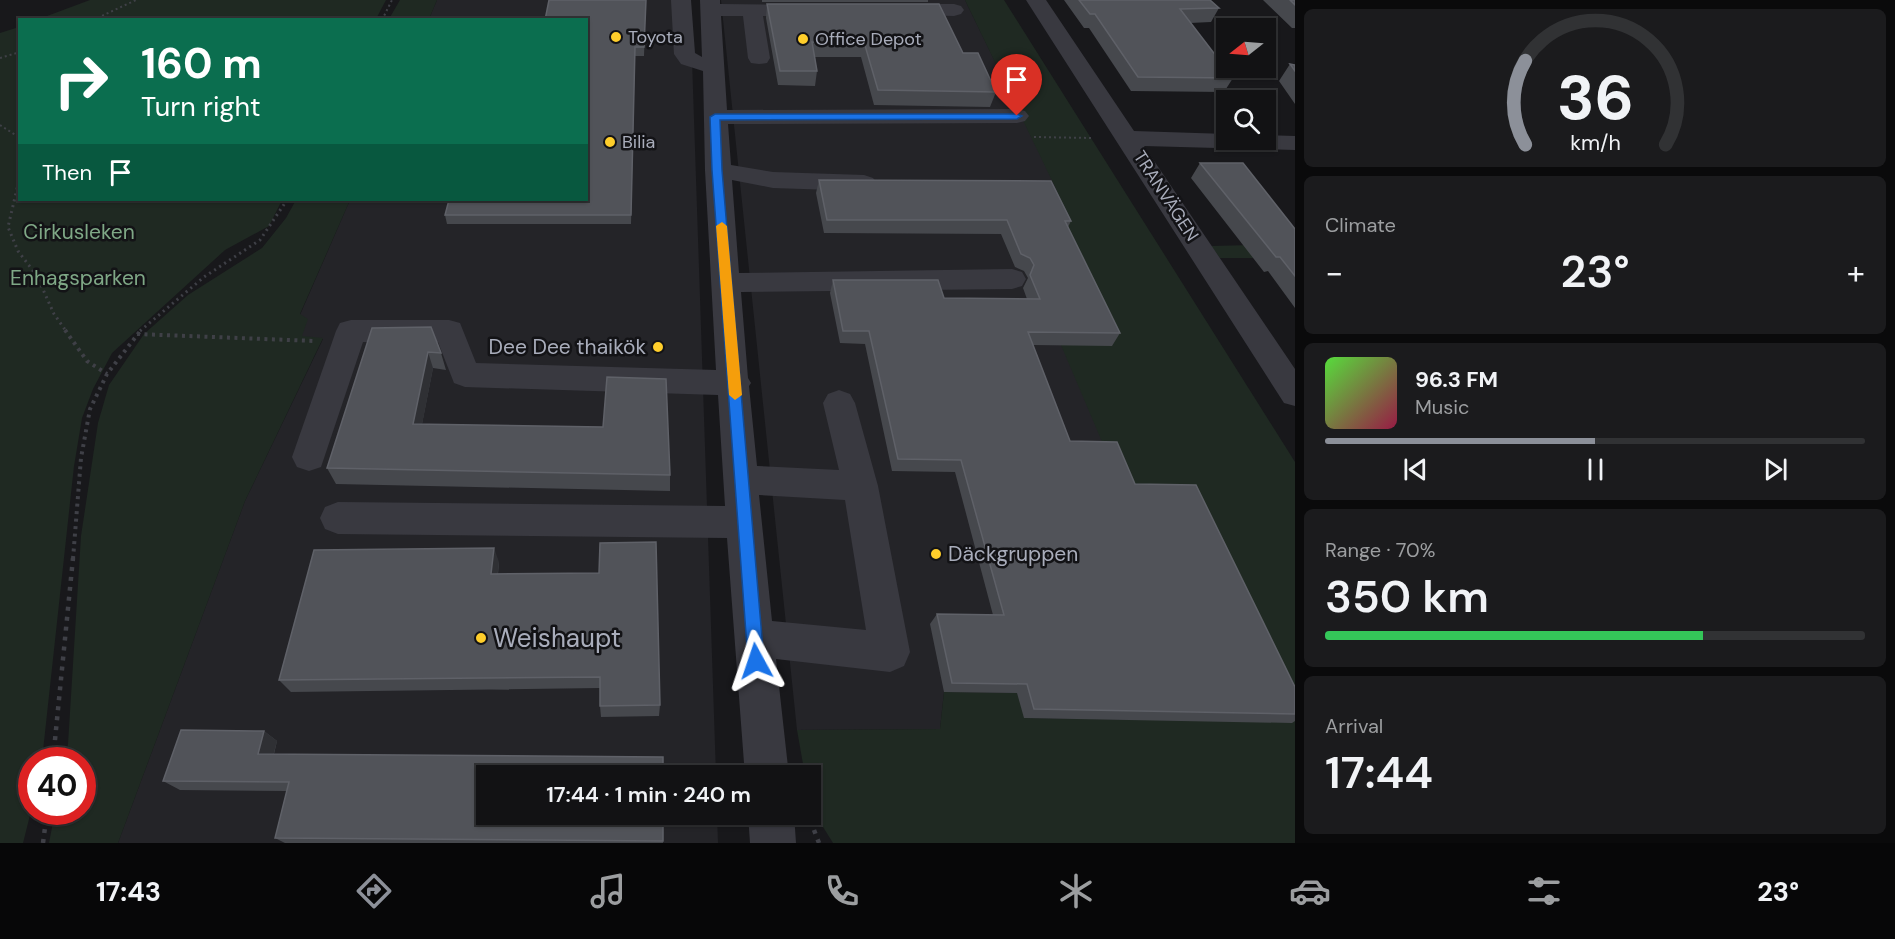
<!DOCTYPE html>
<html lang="en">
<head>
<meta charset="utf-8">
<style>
	body { margin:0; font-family:"DM Sans",sans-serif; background:#1b1b1d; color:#f1f3f6; height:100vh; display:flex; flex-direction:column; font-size:22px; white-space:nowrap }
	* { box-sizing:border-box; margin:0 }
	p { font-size:20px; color:#9c9ea0 }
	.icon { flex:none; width:33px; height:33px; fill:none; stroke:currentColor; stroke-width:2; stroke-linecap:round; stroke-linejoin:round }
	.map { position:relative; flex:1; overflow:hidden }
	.panel { display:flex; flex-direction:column; gap:9px; padding:9px; background:#0a0a0b; width:600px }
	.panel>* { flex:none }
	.top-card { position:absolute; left:18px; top:18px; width:570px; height:183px; border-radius:0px; box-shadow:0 2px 4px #0004,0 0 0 2px #313234; background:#0b6e4f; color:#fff; overflow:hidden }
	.needle { width:39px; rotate:253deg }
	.tools { position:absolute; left:1216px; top:18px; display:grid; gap:12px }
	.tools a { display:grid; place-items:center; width:60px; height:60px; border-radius:0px; background:#121214; box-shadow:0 2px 4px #0004,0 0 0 2px #313234; font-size:30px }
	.speed { position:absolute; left:18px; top:747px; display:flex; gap:12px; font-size:30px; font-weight:700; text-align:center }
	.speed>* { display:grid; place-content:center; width:78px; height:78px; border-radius:50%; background:#121214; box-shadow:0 2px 4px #0004,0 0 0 2px #313234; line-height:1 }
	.speed .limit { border:9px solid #d22; background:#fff; color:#111 }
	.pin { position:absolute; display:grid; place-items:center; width:51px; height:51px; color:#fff; margin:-62px -26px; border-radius:50% 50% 50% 0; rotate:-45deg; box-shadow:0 0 6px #0007 }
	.pin .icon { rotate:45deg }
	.me { position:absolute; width:66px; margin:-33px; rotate:355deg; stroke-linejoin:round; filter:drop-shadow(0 0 4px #0008) }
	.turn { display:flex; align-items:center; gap:21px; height:126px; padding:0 24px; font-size:27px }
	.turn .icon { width:78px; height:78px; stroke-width:2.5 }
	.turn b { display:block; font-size:42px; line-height:51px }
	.then { display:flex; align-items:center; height:57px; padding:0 24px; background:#0003; gap:12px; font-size:22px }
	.big { font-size:45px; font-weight:600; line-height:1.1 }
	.panel .tile { flex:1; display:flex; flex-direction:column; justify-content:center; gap:9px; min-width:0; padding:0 21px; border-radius:9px; background:#1b1b1d }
	.panel .dial { align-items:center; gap:0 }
	.dial svg { height:156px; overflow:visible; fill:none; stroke:#313234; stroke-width:7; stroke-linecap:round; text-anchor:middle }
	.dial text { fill:#f1f3f6; stroke:none }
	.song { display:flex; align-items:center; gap:18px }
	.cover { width:72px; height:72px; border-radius:9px; background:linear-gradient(135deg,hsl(110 70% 55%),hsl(340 70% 35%)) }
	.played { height:6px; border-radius:3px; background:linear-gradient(90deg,#8c9099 50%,#313234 50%) }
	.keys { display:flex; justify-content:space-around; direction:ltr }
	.heat { display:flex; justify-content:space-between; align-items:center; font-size:33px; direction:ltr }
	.charge { height:9px; border-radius:4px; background:linear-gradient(90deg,#34c759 70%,#313234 0) }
	.trip { position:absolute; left:476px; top:765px; width:345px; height:60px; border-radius:0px; background:#121214; box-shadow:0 2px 4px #0004,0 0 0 2px #313234; font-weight:600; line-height:60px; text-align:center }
	.tab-bar { display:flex; height:96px; justify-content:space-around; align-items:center; background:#070708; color:#9c9ea0 }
	.tab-bar .icon { width:42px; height:42px }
	.tab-bar .selected { color:#8c9099 }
	.tab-bar b { font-size:27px; color:#f1f3f6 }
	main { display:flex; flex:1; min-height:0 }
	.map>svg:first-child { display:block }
	.built { fill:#242428 }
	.green { fill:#1f2922 }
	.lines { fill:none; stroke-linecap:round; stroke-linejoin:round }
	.path-far3 { stroke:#3f4047; stroke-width:2; stroke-dasharray:2 3; stroke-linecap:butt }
	.path-far2 { stroke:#3f4047; stroke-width:3; stroke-dasharray:2 4; stroke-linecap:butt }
	.path-far1 { stroke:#3f4047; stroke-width:4; stroke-dasharray:3 4.5; stroke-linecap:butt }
	.path { stroke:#3f4047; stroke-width:4.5; stroke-dasharray:4 6; stroke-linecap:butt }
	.minor { fill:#393940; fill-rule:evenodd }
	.wall { fill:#46484d }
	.shaded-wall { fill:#2f3034 }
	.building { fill:#515359; stroke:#5f6168; stroke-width:1.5 }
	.route { fill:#1a73e8; stroke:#114b97; stroke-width:1.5 }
	.slow { fill:#f59e0b }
	.poi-dot { fill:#ffce2b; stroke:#131316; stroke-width:2 }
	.labels { text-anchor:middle; stroke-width:5; stroke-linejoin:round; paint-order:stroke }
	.far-poi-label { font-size:18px; fill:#a9adbb; stroke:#131316; text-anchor:start }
	.far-street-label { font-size:18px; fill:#a9adbb; stroke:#131316 }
	.park-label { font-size:21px; fill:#7fa886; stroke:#131316 }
	.poi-label { font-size:21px; fill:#a9adbb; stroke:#131316; text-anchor:end }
	.near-poi-label { font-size:26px; fill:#a9adbb; stroke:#131316; text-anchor:start }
</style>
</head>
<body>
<main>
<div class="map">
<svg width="1295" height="843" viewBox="0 0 1295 843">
	<rect width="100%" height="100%" fill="#18181b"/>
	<path class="built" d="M437,0H690L716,775L486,776V814L717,815L718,843H118L245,501L323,339L301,337L300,315L350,200H586V20L429,19Z
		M721,0H965L1058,191L1046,194L1070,258L1292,723L1024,718L944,692L940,729L797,730Z"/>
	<path class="green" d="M90,0H386L376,19H39Z
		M400,0H437L429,19H389Z
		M965,0H1004L1295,462V843H833L810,806V776L805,775L797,730L940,729L944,692L1017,693L1025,718L1291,722L1125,496L1061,345L1070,259L1011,258L1002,234L1045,194L1057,191Z
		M19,27L20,200H282L269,226L225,250L112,353L93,389L82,418L74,466L42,760H32L31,811L23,843H0V33Z
		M296,200H350L300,314L308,319L302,336L323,338L245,501L118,843H49L55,812H82V760H65L68,744L81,536L98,423L109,385L144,334L188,295L262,248L286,218Z
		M1295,244V258H1220L1211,246Z"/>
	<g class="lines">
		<path class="path-far3" d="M93,20L136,0
			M382,20L392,0
			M0,58L20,52
			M0,125L17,136L20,141
			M1034,137L1092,138"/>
		<path class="path-far2" d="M20,176L8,227L18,251L37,276L54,314L66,331
			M140,331L204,277L260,240L287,200"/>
		<path class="path-far1" d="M65,330L87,361L107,374
			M137,334L315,341
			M73,559L81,458L90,409L107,374L141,330"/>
		<path class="path" d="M53,760L73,558
			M814,830L819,843
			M43,843L47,812"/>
		<path class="minor" d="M671,0H691L695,53L702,57L700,0H720V4L811,5L818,7L821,11L818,15L811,17L763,16L770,58L767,63L759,64L751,63L748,58L743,16H721L727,110L1017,109L1025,111L1029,116L1025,121L1017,123L728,124L731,165L773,172L864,175L873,178L877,183L873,188L864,191L773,188L732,180L739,273L1012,269L1022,272L1026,279L1022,286L1012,289L741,292L748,378L751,383L749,386L757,466L839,470L823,403L828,394L839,390L850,394L855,403L878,486L910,652L904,666L890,672L776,659L789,776H745L727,538L338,534L325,529L320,518L325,507L338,502L725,506L718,395L465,387L454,383L438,342H363L321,467L309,471L297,467L292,457L336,331L340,323L351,320H449L460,323L476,363L716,370L705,170L703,71L681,64L674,54ZM759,495L845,500L866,630L772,621Z
			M1026,0H1046L1134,131L1227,134V140H1266V135L1295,136V150L1144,146L1295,369V406L1284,403Z
			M898,4H954L961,6L964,10L961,14L954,16L891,14L888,10L891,6Z
			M748,814H794L796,843H750Z"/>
	</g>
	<path class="wall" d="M646,0L644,56H635L631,224H447L445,215L586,200Z
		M762,0H928V2H762Z
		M1064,0H1210L1219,8L1211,22L1190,23L1233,78L1224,92L1131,91L1089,28H1084Z
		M1263,0H1295V28H1292Z
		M767,4L963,53L996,92L990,107L874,105L861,57H815L817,71L815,86L778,85L766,18Z
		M1290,64L1295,65V104L1279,81Z
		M1200,163L1295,229V308L1268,271L1264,272L1191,178Z
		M819,180L1071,221L1068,227L1120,333L1112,346L1033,345L1070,441L1135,484L1295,687V721L1292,723L1024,718L1017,693L944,692L930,624L937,614L993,615L955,472L892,471L865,344L840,343L830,293L833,280L944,298L1027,299L1023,288L1028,278L1024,271L1015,267L1001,234L824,233L816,193Z
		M372,328L441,353L446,370L433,368L422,424L670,475V491L336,484L327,468Z
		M499,562L498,574L660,705L659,716L601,717L600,706V688L291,692L279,680Z
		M264,731L277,741L274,754L663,814V843H285L275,838L287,791L180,790L163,781Z"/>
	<path class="shaded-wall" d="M428,352L433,368L419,440L413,424Z
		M494,548L499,562L496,588L491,574Z
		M264,731L277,741L271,764L258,754Z"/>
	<path class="building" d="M549,0H646L644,47H635L631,215H445L449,200H586V20H545Z
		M1079,0H1210L1219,8L1180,9L1233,78L1138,77L1095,14H1090Z
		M1290,0H1295V5Z
		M767,4H939L963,53H978L996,92L878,90L864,42H812L817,71H780Z
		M1290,64L1295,65V71Z
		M1200,163H1243L1295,229V276L1280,257H1276Z
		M819,180L1051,181L1071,221H1065L1120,333L1028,332L1070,441L1117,442L1135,484L1196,485L1295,687V714L1034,709L1027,684L952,683L937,614L1004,615L961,460L898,459L869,331H843L833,280H938L944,298L1040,299L1030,275L1034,265L1030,258L1021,254L1007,220H827Z
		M431,327L441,353L428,352L413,424L603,427L607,377L666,379L670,475L327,468L372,328Z
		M656,542L660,705L600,706V677L279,680L314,550L494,548L491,574L599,573L600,543Z
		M181,730L264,731L258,754L663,757V776H486V814H663V841L275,838L289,782L163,781Z"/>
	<path class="route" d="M715,114H1017L1022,116L1017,119L720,120L722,170L764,661L762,667L756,669L750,667L748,661L712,170L710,117Z"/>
	<path class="slow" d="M722,222L727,226L742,395L735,400L729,395L716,226Z"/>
	<g class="poi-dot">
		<circle cx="616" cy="37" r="6"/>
		<circle cx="803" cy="39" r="6"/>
		<circle cx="610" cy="142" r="6"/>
		<circle cx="658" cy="347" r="6"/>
		<circle cx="936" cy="554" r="6"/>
		<circle cx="481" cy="638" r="6"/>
	</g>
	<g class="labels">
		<g class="far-poi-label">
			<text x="628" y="43">Toyota</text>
			<text x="815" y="45">Office Depot</text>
			<text x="622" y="148">Bilia</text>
		</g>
		<g class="far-street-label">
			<text transform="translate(1166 196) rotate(57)" y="6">TRANVÄGEN</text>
		</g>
		<g class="park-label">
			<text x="79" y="239">Cirkusleken</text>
			<text x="78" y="285">Enhagsparken</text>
		</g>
		<g class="poi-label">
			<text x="646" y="354">Dee Dee thaikök</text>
			<text x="948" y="561" text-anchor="start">Däckgruppen</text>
		</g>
		<g class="near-poi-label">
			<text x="493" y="647">Weishaupt</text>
		</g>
	</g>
</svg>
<div class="tools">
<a><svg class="needle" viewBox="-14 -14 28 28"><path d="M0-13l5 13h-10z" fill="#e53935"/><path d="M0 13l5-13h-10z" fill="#9c9ea0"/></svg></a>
<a><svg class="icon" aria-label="search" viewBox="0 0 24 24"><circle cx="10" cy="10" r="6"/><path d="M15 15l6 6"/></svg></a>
</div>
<div class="speed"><div class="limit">40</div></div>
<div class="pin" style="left:1017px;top:116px;background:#d93025"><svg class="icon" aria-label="arrive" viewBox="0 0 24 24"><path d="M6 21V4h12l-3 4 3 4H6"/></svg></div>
<svg class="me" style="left:756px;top:661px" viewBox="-20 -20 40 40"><path d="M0-17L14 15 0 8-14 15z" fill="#1a73e8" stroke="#fff" stroke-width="4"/></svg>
<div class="trip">17:44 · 1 min · 240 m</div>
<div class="top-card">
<div class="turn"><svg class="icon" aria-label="right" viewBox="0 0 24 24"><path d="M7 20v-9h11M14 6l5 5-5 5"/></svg><div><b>160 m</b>Turn right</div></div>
<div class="then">Then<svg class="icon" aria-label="arrive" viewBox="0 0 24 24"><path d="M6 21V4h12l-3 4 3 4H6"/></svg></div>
</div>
</div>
<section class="panel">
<div class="tile dial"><svg viewBox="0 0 100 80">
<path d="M14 69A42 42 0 1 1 86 69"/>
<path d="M14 69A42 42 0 0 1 14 26" stroke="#8c9099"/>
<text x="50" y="56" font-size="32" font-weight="700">36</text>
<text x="50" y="72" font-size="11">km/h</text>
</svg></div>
<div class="tile"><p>Climate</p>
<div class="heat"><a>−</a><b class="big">23°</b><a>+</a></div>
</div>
<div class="tile">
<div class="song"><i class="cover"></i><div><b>96.3 FM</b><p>Music</p></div></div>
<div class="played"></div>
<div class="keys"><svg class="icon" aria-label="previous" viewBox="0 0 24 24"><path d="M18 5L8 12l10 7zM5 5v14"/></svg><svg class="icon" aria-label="pause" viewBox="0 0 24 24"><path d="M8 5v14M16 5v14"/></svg><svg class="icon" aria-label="next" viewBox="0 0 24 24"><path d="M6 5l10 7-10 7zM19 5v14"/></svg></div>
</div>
<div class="tile"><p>Range · 70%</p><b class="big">350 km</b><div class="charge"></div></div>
<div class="tile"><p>Arrival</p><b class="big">17:44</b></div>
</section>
</main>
<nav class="tab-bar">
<b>17:43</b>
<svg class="icon selected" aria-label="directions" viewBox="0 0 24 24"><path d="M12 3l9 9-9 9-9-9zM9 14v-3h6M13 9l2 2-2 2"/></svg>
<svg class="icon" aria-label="music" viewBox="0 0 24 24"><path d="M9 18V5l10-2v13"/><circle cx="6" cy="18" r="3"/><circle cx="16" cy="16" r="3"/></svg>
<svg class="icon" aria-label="phone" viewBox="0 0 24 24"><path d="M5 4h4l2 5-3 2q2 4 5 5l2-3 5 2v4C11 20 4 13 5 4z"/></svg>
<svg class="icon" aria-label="climate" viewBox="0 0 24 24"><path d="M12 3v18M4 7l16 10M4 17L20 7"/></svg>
<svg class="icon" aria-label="car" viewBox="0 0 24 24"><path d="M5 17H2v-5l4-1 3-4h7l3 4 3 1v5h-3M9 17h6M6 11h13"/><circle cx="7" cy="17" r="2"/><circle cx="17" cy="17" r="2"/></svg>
<svg class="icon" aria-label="filters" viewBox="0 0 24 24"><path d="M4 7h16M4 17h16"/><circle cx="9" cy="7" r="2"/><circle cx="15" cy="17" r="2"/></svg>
<b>23°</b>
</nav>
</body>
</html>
